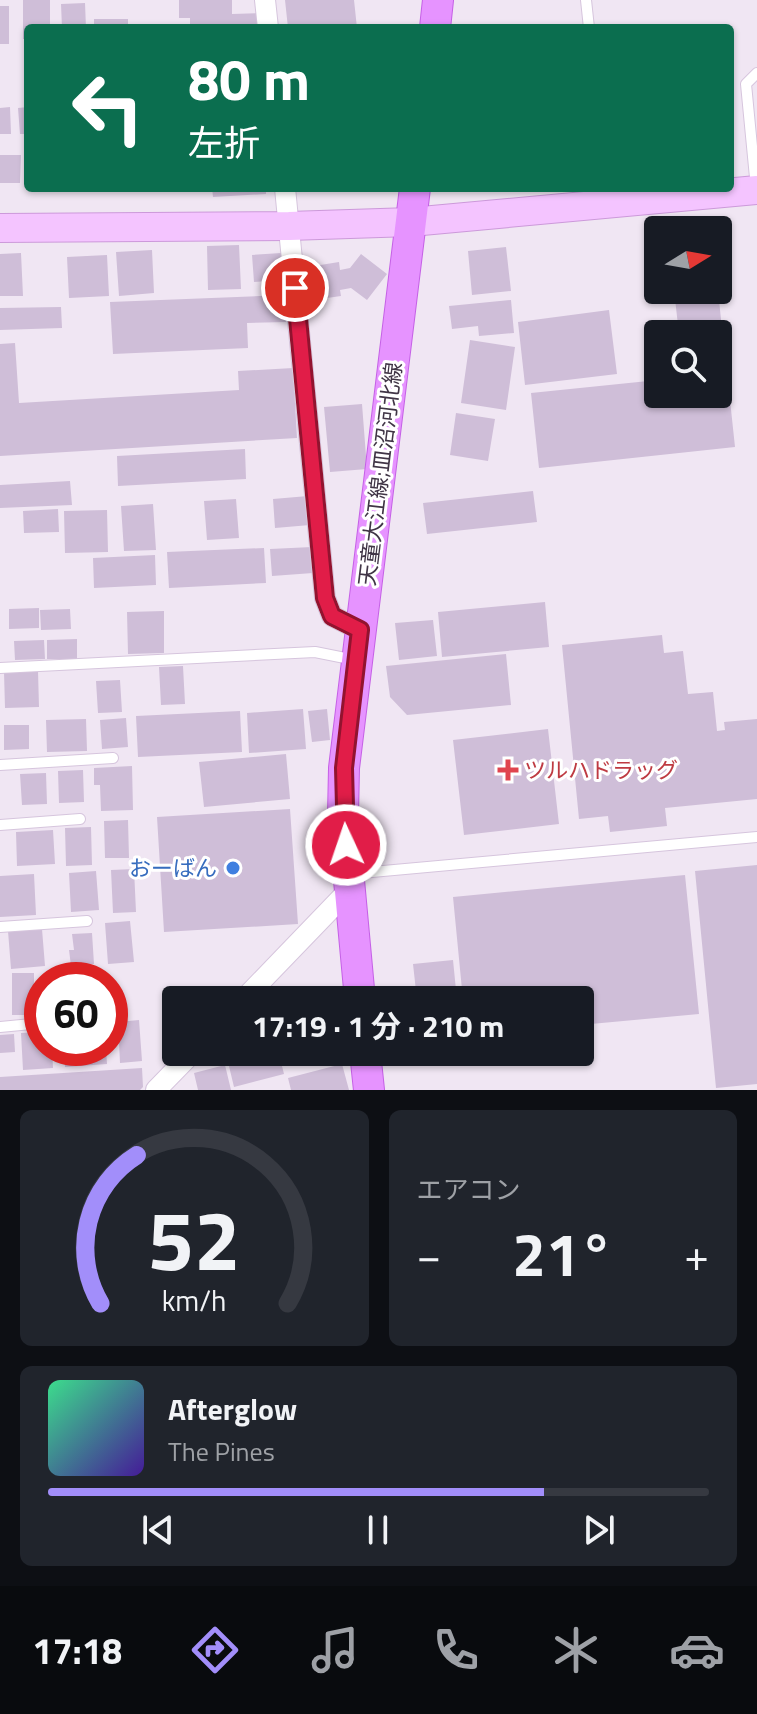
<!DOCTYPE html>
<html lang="ja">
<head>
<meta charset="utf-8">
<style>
	body { margin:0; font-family:"Titillium Web","Noto Sans JP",sans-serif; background:#20242c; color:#f1f3f6; height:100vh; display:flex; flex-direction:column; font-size:30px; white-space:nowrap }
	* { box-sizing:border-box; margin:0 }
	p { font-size:26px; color:#9ea1a6 }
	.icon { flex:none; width:44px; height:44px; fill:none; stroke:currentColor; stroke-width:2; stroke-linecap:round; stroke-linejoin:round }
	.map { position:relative; height:1090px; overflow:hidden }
	.panel { display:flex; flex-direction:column; gap:20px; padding:20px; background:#0d0f14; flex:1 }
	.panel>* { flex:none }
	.top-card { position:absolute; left:24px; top:24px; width:710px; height:168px; border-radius:8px; box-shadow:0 2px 6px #0004; background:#0b6e4f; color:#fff; overflow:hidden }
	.needle { width:52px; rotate:79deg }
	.fabs { position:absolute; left:644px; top:216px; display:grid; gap:16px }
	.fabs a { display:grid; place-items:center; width:88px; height:88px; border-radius:8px; background:#171b24; box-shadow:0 2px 6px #0004; font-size:40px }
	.speed { position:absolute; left:24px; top:962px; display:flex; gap:16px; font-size:40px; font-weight:700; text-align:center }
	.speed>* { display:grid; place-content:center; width:104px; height:104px; border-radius:50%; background:#171b24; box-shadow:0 2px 6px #0004; line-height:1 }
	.speed .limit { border:12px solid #d22; background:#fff; color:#111 }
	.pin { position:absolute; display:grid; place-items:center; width:68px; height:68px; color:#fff; margin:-34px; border:4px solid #fff; border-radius:50%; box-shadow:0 2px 8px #0007 }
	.me { position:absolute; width:88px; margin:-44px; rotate:357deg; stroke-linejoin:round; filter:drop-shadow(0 0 6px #0008) }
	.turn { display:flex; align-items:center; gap:28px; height:168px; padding:0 32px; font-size:36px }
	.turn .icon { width:104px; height:104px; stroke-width:2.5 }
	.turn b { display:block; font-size:56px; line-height:68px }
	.big { font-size:60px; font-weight:700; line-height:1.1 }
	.panel .tile { flex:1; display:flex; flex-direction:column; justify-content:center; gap:12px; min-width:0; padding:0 28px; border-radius:12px; background:#20242c }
	.panel .dial { align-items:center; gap:0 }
	.dial svg { height:208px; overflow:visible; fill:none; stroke:#363941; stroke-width:7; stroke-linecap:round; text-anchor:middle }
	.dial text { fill:#f1f3f6; stroke:none }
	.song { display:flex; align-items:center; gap:24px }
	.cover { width:96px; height:96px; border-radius:12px; background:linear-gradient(135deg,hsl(150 70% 55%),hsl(260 70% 35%)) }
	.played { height:8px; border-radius:4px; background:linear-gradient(90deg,#a28efa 75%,#363941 75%) }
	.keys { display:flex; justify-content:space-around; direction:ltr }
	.heat { display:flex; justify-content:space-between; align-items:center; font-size:44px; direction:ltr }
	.panel .tiles { flex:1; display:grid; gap:20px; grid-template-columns:1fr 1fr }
	.tile:last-child { grid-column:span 2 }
	.trip { position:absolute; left:162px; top:986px; width:432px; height:80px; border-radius:8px; background:#171b24; box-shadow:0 2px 6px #0004; font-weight:700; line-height:80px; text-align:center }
	.tabs { display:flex; height:128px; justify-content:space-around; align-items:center; background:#090b0e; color:#9ea1a6 }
	.tabs .icon { width:56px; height:56px }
	.tabs .current { color:#a28efa }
	.tabs b { font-size:36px; color:#f1f3f6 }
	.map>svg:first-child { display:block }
	.building { fill:#cfbed8 }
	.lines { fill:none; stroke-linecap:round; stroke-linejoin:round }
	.lane-casing { stroke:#d6c5dd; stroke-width:12 }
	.street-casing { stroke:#d6c5dd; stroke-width:22 }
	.secondary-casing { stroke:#cc99da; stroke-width:30 }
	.primary-casing { stroke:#c561e6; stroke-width:32 }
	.lane { stroke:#fff; stroke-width:10 }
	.street { stroke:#fff; stroke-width:20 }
	.secondary { stroke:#f4c4ff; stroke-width:28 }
	.primary { stroke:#e693ff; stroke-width:30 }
	.route-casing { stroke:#92132f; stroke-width:20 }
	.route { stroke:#e11d48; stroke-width:14 }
	.health-dot { fill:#e0444e; stroke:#fff; stroke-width:3 }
	.shop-dot { fill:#3f7fe0; stroke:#fff; stroke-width:3 }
	.labels { text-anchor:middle; stroke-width:6; stroke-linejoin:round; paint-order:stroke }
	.street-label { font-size:22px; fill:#403546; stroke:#fff }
	.health-label { font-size:22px; fill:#be3a42; stroke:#fff; text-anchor:start }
	.shop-label { font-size:22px; fill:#366cbe; stroke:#fff; text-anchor:end }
</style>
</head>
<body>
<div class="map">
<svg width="757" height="1090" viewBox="0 0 757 1090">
	<rect width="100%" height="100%" fill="#f0e6f3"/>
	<path class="building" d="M23,0H50V28H28V39H23Z
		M179,0H232V14L260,13V28H190V18H179Z
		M285,0H354L357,28H288Z
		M85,3L86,28H62L61,4Z
		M0,6H9V44H0Z
		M94,19H128V28H94Z
		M10,107L11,134H0V108Z
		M28,107V134H20L18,108Z
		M0,155H21L20,183H0Z
		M212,188H266V194L213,197Z
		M709,222L710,230H678L677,226Z
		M239,245L241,289L208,290L207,246Z
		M506,247L511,291L472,295L468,251Z
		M152,250L154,293L119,296L116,252Z
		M21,253L23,296H0V254Z
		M281,253L283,280L254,282L252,255Z
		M361,254L387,274L367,300L351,288L340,290L341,296L313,300L308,267L339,262L340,270L350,268Z
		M107,255L109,296L69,298L67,257Z
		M674,290H718L724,349L718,350V334H679Z
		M285,295L286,322L247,323L248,348L113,354L110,302Z
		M511,300L514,333L479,336L478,326L452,329L449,306Z
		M61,307L62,328L0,330V308Z
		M609,310L617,374L525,385L518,322Z
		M470,340L515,347L506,410L461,403Z
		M15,343L19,403L239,390L238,371L293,368L297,438L0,456V344Z
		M727,372L735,447L539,468L531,393L658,380V394H718V373Z
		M362,404L367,469L330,472L324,407Z
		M456,413L495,419L488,461L450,455Z
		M245,449L246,479L118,486L117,456Z
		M70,481L72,505L0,508V485Z
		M533,491L537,522L427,534L423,503Z
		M308,496L310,525L275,528L273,499Z
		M236,499L239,538L207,540L204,501Z
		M153,504L156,550L124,551L121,506Z
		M58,509L59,532L24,533L23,511Z
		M107,510L108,552L65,553L64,511Z
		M312,547L313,573L272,576L270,549Z
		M264,548L266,583L169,588L167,552Z
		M155,555L156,585L94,588L93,558Z
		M545,602L549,647L442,657L438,612Z
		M39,608V628L9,629V609Z
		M70,609L71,629L41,630L40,610Z
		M164,611V653L128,654L127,612Z
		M433,620L437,656L399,660L395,623Z
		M662,635L664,653L683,651L688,694L713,692L717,731L725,730L724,722L757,719V799L665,808L667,826L610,832L608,816L579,819L562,645Z
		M77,639V659H47V640Z
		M44,640L45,659L15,660L14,641Z
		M506,654L511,705L407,715L390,697L386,666Z
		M183,666L185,704L161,705L159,667Z
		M38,671L39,707L5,708L4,672Z
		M120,680L122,712L98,713L96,681Z
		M303,709L306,749L249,753L247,713Z
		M327,709L330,740L312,742L308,711Z
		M240,711L242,752L138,757L136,716Z
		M126,718L128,747L102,749L100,720Z
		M86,719L87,751L47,752L46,720Z
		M4,725H29V749L4,750Z
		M548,729L559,824L464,835L453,740Z
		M286,754L290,799L204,807L199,762Z
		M132,766L133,810L101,811L100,785H94V768Z
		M83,770L84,802L59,803L58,771Z
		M46,773L47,804L22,805L20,774Z
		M290,809L298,924L164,932L157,817Z
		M128,820L129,858H105L104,821Z
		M91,827L92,865L66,866L65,828Z
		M53,830L55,864L17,866L16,832Z
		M757,865V1084L716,1088L695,871Z
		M134,869L136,912L113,913L111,870Z
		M96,871L99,910L71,912L69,873Z
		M34,874L36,915L0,917V876Z
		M685,875L699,1014L580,1025V1000H463L453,897Z
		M130,921L134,962L108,964L105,923Z
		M42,929L45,966L11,969L8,931Z
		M92,933L94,964L71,966L69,950H74L72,934Z
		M453,960L457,1000H417L413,964Z
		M101,972L102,980H70L69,974Z
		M12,973H34V1015H12Z
		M139,1020L142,1061L120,1063L118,1022Z
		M42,1032V1048H52L53,1068L23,1070L21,1033Z
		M14,1034L15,1052L0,1053V1035Z
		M64,1048H106L107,1064L65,1067Z
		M247,1056L250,1066L280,1058L284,1074L234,1087L228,1062Z
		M342,1064L349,1090H291L288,1078Z
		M225,1065L231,1090H198L194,1073Z
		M142,1068L143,1087L140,1090H0V1077Z"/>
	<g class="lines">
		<g class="lane-casing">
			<path id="lane" d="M586,0L589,28
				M756,188L746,84L757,73
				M0,668L315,652L355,660
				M0,765L113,758
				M0,825L80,819
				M350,874L757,837
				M0,927L87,921
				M0,1027L42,1023"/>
		</g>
		<g class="street-casing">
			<path id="street" d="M265,0L268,28
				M285,188L325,598L332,616L360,630
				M243,1000L349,890
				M156,1090L193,1052"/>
		</g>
		<g class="secondary-casing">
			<path id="secondary" d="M0,228L289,226L411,222L757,190"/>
		</g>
		<g class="primary-casing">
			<path id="primary" d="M435,28L438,0
				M360,1000L343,815L344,768L415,188
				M365,1052L369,1090"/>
		</g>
		<use href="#lane" class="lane"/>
		<use href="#street" class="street"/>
		<use href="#secondary" class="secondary"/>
		<use href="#primary" class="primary"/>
	</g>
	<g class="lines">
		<g class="route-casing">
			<path id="route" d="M295,288L325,598L332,616L360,630L344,768L346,845"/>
		</g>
		<use href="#route" class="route"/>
	</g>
	<path class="health-dot" d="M504 758h8v8h8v8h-8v8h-8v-8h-8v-8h8z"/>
	<circle class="shop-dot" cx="233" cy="868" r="8"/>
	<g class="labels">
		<g class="street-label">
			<text transform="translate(380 474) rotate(-83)" y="8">天童大江線;皿沼河北線</text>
		</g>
		<g class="health-label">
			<text x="524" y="778">ツルハドラッグ</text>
		</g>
		<g class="shop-label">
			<text x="217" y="876">おーばん</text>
		</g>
	</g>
</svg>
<div class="fabs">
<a><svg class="needle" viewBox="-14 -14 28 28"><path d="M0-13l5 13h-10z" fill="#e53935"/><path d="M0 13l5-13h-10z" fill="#9ea1a6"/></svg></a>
<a><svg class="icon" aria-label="search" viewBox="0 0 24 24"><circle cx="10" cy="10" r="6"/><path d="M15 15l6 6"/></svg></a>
</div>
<div class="speed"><div class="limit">60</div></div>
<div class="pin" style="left:295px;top:288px;background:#d93025"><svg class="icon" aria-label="arrive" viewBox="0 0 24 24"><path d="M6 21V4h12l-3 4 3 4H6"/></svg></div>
<svg class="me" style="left:346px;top:845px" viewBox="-20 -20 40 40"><circle r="17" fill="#e11d48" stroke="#fff" stroke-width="3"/><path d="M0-11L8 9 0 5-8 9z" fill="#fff"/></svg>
<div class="trip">17:19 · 1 分 · 210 m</div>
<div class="top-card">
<div class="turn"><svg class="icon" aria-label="left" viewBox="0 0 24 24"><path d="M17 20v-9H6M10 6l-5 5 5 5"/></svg><div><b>80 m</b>左折</div></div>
</div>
</div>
<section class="panel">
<div class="tiles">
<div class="tile dial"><svg viewBox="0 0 100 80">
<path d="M14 69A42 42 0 1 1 86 69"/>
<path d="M14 69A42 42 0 0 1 28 12" stroke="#a28efa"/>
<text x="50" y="56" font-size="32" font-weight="700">52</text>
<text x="50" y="72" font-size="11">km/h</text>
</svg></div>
<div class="tile"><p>エアコン</p>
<div class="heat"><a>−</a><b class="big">21°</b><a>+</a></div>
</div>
<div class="tile">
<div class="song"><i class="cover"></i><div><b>Afterglow</b><p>The Pines</p></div></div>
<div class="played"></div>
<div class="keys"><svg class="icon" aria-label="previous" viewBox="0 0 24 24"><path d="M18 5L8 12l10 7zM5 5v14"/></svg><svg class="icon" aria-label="pause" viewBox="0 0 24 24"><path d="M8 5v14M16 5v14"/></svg><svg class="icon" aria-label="next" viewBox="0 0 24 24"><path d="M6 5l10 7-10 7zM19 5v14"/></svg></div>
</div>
</div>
</section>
<nav class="tabs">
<b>17:18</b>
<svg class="icon current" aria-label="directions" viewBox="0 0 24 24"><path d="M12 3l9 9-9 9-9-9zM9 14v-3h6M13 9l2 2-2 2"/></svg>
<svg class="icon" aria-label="music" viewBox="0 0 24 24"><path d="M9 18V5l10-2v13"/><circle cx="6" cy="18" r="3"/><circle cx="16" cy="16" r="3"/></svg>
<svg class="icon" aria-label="phone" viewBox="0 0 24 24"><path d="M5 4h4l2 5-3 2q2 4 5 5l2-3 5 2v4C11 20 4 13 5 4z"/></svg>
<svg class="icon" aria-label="climate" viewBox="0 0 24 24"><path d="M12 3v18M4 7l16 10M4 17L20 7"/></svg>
<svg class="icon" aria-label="car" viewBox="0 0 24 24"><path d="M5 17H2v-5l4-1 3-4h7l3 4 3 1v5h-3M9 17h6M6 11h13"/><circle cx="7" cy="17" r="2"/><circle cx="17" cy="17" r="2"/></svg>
</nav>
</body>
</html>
